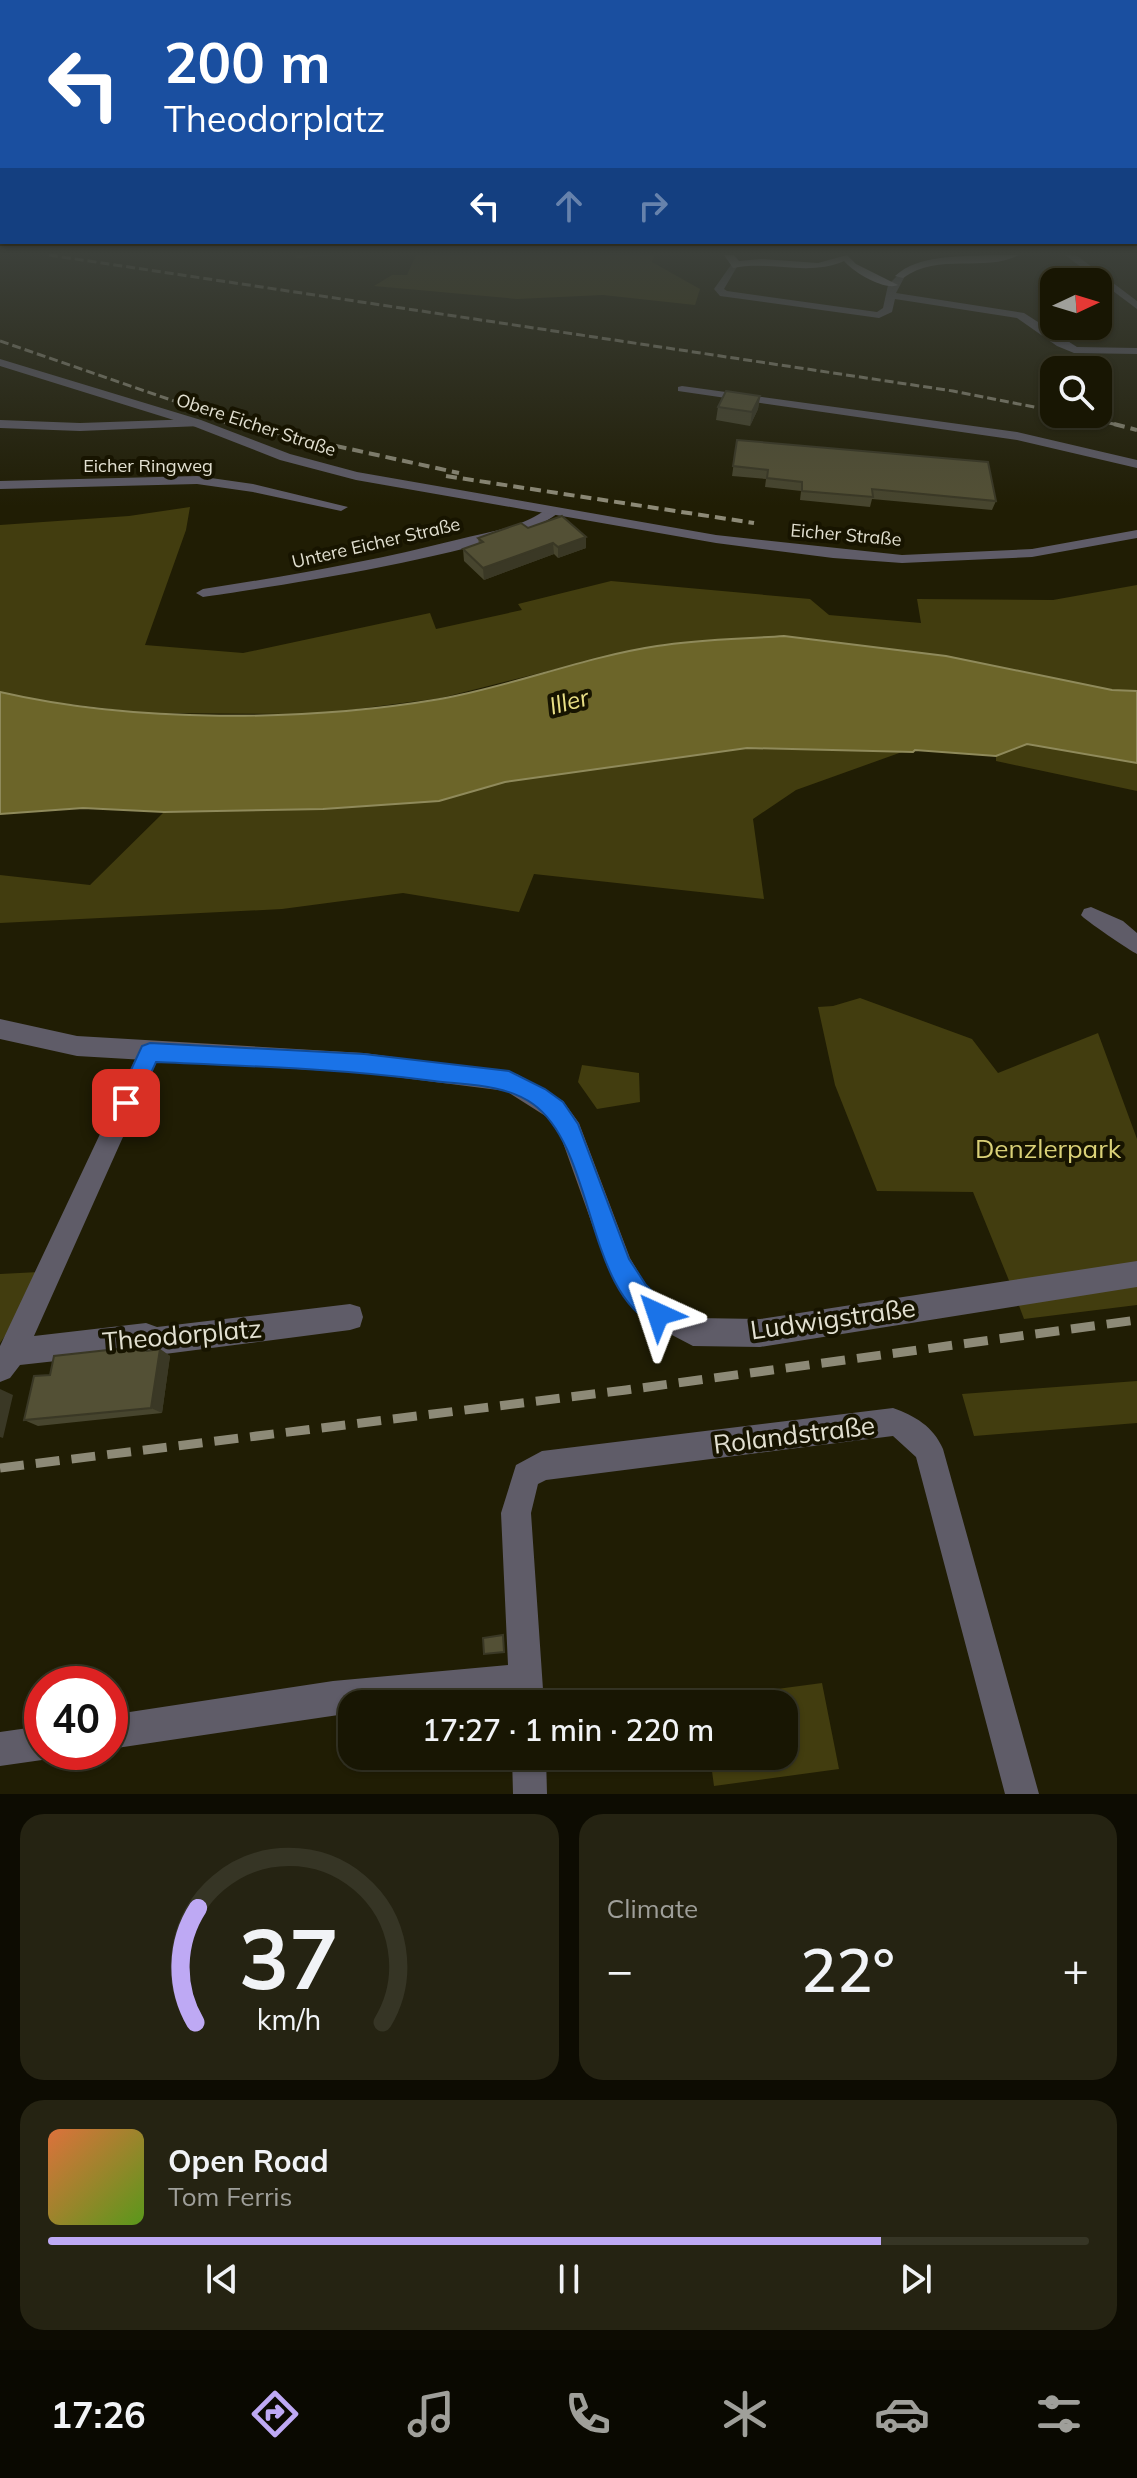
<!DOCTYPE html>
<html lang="en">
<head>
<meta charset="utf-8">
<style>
	body { margin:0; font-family:Mulish,sans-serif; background:#252312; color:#f1f3f6; height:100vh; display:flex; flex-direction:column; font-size:30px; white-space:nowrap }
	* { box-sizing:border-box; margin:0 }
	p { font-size:26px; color:#9f9f9a }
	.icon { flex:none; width:44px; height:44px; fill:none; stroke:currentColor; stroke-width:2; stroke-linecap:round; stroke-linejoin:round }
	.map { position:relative; height:1794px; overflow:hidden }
	.panel { display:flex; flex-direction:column; gap:20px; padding:20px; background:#0d0c02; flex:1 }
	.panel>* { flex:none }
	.hud { position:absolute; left:0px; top:0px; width:1138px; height:244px; box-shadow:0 2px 6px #0004,0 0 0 2px #363525; background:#1a4fa0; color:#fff; overflow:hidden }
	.needle { width:52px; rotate:86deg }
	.fabs { position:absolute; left:1040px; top:268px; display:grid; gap:16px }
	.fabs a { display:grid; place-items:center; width:72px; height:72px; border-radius:16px; background:#181603; box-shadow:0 2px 6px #0004,0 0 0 2px #363525; font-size:40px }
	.speed { position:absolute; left:24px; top:1666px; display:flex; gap:16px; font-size:40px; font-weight:700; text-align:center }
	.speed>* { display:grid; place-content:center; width:104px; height:104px; border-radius:50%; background:#181603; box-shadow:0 2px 6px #0004,0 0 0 2px #363525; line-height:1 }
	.speed .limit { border:12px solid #d22; background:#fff; color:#111 }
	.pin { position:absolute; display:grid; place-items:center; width:68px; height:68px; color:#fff; margin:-34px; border-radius:16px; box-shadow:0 4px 12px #0006 }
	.me { position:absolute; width:88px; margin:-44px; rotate:318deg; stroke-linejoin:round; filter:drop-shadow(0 0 6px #0008) }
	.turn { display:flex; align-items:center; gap:28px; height:168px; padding:0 32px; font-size:36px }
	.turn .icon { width:104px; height:104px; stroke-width:2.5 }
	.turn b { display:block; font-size:56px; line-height:68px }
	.lanes { display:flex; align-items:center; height:76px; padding:0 32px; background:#0003; justify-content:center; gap:40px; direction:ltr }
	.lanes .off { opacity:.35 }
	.big { font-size:60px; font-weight:600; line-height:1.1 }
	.panel .widget { flex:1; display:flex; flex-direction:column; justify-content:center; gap:12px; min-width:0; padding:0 28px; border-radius:24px; background:#252312 }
	.panel .dial { align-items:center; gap:0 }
	.dial svg { height:208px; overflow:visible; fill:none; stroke:#363525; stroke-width:7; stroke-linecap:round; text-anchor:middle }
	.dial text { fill:#f1f3f6; stroke:none }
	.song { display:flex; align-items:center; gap:24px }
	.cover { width:96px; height:96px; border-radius:12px; background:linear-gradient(135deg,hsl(20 70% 55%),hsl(90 70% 35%)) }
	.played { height:8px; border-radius:4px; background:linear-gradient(90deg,#bea9f4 80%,#363525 80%) }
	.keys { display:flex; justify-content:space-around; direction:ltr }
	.heat { display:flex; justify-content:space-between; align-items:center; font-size:44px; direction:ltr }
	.panel .tiles { flex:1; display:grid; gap:20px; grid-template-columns:1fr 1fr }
	.widget:last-child { grid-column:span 2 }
	.trip { position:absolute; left:338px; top:1690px; width:460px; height:80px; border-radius:24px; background:#181603; box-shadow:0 2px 6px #0004,0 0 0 2px #363525; font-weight:600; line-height:80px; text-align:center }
	.tabs { display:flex; height:128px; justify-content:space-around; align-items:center; background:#0a0901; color:#9f9f9a }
	.tabs .icon { width:56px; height:56px }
	.tabs .current { color:#bea9f4 }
	.tabs b { font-size:36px; color:#f1f3f6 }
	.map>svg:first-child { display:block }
	.green { fill:#423d0f }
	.water { fill:#6c6529; stroke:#8f8a5b; stroke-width:2 }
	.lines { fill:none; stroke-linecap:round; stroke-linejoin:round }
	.minor { fill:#5f5c68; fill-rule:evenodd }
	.tertiary { fill:#5f5c68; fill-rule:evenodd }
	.primary { fill:#a29cb4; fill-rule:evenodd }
	.rail-far2 { stroke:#8d8a77; stroke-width:3; stroke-dasharray:9 4; stroke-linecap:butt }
	.rail-far1 { stroke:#8d8a77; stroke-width:4; stroke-dasharray:11 6; stroke-linecap:butt }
	.rail { stroke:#8d8a77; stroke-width:9; stroke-dasharray:24 12; stroke-linecap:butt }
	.wall { fill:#47452e }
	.shaded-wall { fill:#3a3825 }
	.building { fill:#535035; stroke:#3a3825; stroke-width:2 }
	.route { fill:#1a73e8; stroke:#114b97; stroke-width:2 }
	.labels { text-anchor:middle; stroke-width:8; stroke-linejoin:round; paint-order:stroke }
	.far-street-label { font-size:18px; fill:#e2e0d1; stroke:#171400 }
	.water-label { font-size:24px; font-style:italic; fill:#eae086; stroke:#171400 }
	.near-park-label { font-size:26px; fill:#dad177; stroke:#171400 }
	.near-street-label { font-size:26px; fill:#e2e0d1; stroke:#171400 }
</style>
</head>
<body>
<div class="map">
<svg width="1137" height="1794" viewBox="0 0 1137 1794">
	<rect width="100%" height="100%" fill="#201d04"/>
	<path class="green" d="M416,255H655L652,262L700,289L695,305L603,295L517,299L374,286L392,275H407Z
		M190,507L186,530L145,645L243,653L430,613L436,629L522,610L518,604L611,581L810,599L829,615L921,623L917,599L1053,600L1137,585V691L1112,690L946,656L784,636L560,668L441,698L319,714L144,713L35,700L0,692V525L129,516Z
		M1027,744L1137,763V791L996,761V756Z
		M747,748L902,752L796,790L753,819L764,899L534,874L519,912L403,893L282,909L0,923V875L90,885L164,812L323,809L439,801L505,782Z
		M860,998L972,1039L998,1073L1098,1033L1137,1139V1264L1010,1283L973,1192L877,1191L835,1085L818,1007L833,1006Z
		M582,1065L639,1073L640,1102L597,1109L578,1082Z
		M39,1272L16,1321L0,1343V1274Z
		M1137,1286V1305L1024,1319L1018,1303Z
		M1137,1381V1423L974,1436L962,1394Z
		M822,1683L839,1769L714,1786L710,1756H784V1704H702V1699Z"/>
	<path class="water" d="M784,636L946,656L1112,690L1137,691V763L1027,744L996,756L915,750L913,752L747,748L505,782L439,801L323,809L164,812L83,808L0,814V692C134,723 304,722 440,699C513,686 584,657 657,646C699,639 742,639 784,636Z"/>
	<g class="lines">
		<path class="minor" d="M1065,255H1076L1137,301V309Z
			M733,262L738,265L724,289L727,291L877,312L883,308L888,285L900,273L905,276L896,293L1024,313L1077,347L1137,348V354L1074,353L1057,346L1017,318L895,299L892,312L879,318L720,296L714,289Z
			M682,386L1017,432L1137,460V468L1017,440L678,391V387Z
			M197,419L203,423L201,426L80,431L0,428V420L80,423Z
			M197,476L253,484L348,507L341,511L253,492L197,484L0,489V481Z
			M548,508L560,511C525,549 265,588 203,597L196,593L203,589C288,576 373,561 456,540C487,532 522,528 548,508Z
			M1091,907L1123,921L1137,933V954C1131,951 1083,919 1081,915L1084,909Z
			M150,1042L158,1045L161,1052L34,1336L146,1323L157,1327L350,1304L360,1307L363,1317L360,1327L350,1330L157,1355L146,1351L20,1365L10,1378L0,1382V1346L142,1045Z
			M893,1408C915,1416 933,1426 943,1449L1039,1794H1005L916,1457L893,1436L546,1480L538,1484L531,1513L544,1704H510V1698L446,1704H352V1713L110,1749V1715L333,1681L508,1665L501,1513L516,1465L542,1451Z
			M42,1726V1752H55L54,1755L42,1760L0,1766V1732Z
			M512,1756H546L547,1794H513Z"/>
		<path class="tertiary" d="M0,359L201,420L290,454L357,472L716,535L902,555L1032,549L1137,530V538L1032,557L902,563L833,558L716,543L356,480L280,460L193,426L0,366Z
			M0,1019L77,1036L364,1053L517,1074L563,1101L579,1123L630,1258L646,1285L667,1305L695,1318L760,1319L1137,1261V1287L760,1347L693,1346L649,1323L628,1303L607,1266L561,1137L547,1117L506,1091L364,1073L77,1056L0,1039Z"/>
		<path class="primary" d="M724,255H734L739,261L761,259L818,263L847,255L856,264L898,285C885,291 853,272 844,261C808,277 770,260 733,268Z
			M991,255H1019C985,273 939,252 903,278L895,276C919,254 960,257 991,255Z"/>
		<path class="rail-far2" d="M49,255L953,391L1054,411
			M0,341L174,401
			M1070,414L1122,426
			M224,422L245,426"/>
		<path class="rail-far1" d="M236,424L459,473
			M1114,424L1137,430
			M446,476L754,523"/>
		<path class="rail" d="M0,1468L626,1390L1137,1320"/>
	</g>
	<path class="wall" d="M760,396L758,409L750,426L716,420L718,407Z
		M737,440L996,501L992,510L872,499L870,507L800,500L801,491L765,487L766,479L732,476Z
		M528,528L586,548L558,558L554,554L484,580L464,561L463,549L479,544L478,538Z
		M160,1349L170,1356L162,1413L38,1426L24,1420L50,1375L147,1351Z"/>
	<path class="shaded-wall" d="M295,255H333L296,258Z
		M760,396L758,409L750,426L752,412Z
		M586,537V548L558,558V547Z
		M553,543L554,554L484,580L483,568Z
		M160,1349L170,1356L162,1413L151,1408Z
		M0,1389L13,1395L3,1438L0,1437Z"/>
	<path class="building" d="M726,391L760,396L752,412L718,407Z
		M737,440L988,462L996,501L872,489L873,497L802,491V482L767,478L768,470L733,466Z
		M562,516L586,537L558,547L553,543L483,568L463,549L483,542L478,538L521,523L528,528Z
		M135,1347L147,1351L160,1349L151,1408L24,1420L34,1376L50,1375L54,1356Z
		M503,1635L504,1652L484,1654L483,1638Z"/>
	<linearGradient id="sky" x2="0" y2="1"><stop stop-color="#121002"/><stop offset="0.5" stop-color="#3c403a"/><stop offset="1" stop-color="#3c403a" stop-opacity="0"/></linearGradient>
	<rect width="1137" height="506" fill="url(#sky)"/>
	<path class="route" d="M150,1043L364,1054L509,1071L545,1089L563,1102L578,1124L629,1259L646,1285L666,1305L670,1314L666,1322L658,1326C585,1296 596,1149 533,1104C505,1084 467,1085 434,1081C342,1069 249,1066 156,1062L134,1110L126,1113L119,1110L116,1103L119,1096L142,1046Z"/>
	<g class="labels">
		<g class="far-street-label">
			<text transform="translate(256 425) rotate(18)" y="6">Obere Eicher Straße</text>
			<text x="148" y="472">Eicher Ringweg</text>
			<text transform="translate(846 535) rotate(5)" y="6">Eicher Straße</text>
			<text transform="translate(376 543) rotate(-13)" y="6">Untere Eicher Straße</text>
		</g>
		<g class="water-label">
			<text transform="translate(569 702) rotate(-15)" y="8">Iller</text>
		</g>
		<g class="near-park-label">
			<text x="1048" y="1158">Denzlerpark</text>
		</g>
		<g class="near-street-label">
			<text transform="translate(833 1319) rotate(-8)" y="9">Ludwigstraße</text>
			<text transform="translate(182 1335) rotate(-5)" y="9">Theodorplatz</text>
			<text transform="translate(794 1435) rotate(-7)" y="9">Rolandstraße</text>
		</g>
	</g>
</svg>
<div class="fabs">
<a><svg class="needle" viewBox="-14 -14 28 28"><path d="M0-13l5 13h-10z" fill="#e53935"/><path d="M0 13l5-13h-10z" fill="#9f9f9a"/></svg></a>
<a><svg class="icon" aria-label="search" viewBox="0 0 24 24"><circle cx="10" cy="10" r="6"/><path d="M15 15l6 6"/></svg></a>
</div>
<div class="speed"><div class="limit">40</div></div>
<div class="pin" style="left:126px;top:1103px;background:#d93025"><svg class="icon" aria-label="arrive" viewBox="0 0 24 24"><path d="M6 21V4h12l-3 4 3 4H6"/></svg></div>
<svg class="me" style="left:658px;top:1314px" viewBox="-20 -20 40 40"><path d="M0-17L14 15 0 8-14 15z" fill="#1a73e8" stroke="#fff" stroke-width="4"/></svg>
<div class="trip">17:27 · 1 min · 220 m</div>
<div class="hud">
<div class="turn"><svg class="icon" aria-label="left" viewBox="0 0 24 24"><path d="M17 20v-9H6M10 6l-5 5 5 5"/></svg><div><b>200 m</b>Theodorplatz</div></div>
<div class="lanes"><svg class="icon" aria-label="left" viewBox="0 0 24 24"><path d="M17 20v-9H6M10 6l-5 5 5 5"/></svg><svg class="icon off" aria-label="ahead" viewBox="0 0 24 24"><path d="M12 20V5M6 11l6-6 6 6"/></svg><svg class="icon off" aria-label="right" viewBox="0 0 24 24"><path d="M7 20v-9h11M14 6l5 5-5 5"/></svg></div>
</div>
</div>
<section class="panel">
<div class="tiles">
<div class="widget dial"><svg viewBox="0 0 100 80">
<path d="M14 69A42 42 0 1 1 86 69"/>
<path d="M14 69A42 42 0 0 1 15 25" stroke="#bea9f4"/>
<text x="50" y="56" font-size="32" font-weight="700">37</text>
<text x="50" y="72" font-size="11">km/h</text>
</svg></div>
<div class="widget"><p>Climate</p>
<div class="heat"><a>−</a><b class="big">22°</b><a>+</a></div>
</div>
<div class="widget">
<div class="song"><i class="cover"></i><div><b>Open Road</b><p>Tom Ferris</p></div></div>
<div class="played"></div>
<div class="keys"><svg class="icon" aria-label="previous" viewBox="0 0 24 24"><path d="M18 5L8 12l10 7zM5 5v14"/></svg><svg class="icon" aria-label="pause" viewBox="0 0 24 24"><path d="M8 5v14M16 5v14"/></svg><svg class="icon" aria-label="next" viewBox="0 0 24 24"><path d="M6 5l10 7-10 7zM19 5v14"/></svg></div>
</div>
</div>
</section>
<nav class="tabs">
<b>17:26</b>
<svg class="icon current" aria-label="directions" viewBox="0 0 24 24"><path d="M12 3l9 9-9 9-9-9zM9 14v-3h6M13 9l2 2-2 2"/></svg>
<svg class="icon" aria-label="music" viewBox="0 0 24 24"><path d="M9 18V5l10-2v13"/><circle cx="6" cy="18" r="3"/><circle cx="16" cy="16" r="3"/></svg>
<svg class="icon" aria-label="phone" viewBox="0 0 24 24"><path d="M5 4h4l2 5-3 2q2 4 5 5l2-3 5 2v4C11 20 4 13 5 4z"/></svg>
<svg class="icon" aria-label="climate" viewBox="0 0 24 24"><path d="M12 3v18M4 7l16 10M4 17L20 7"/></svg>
<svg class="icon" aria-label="car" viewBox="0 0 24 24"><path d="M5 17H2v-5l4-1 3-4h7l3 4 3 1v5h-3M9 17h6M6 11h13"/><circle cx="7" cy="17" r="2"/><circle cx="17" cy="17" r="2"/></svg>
<svg class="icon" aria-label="filters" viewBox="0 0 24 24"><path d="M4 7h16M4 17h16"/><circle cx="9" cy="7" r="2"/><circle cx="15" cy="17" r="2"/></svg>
</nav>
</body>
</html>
